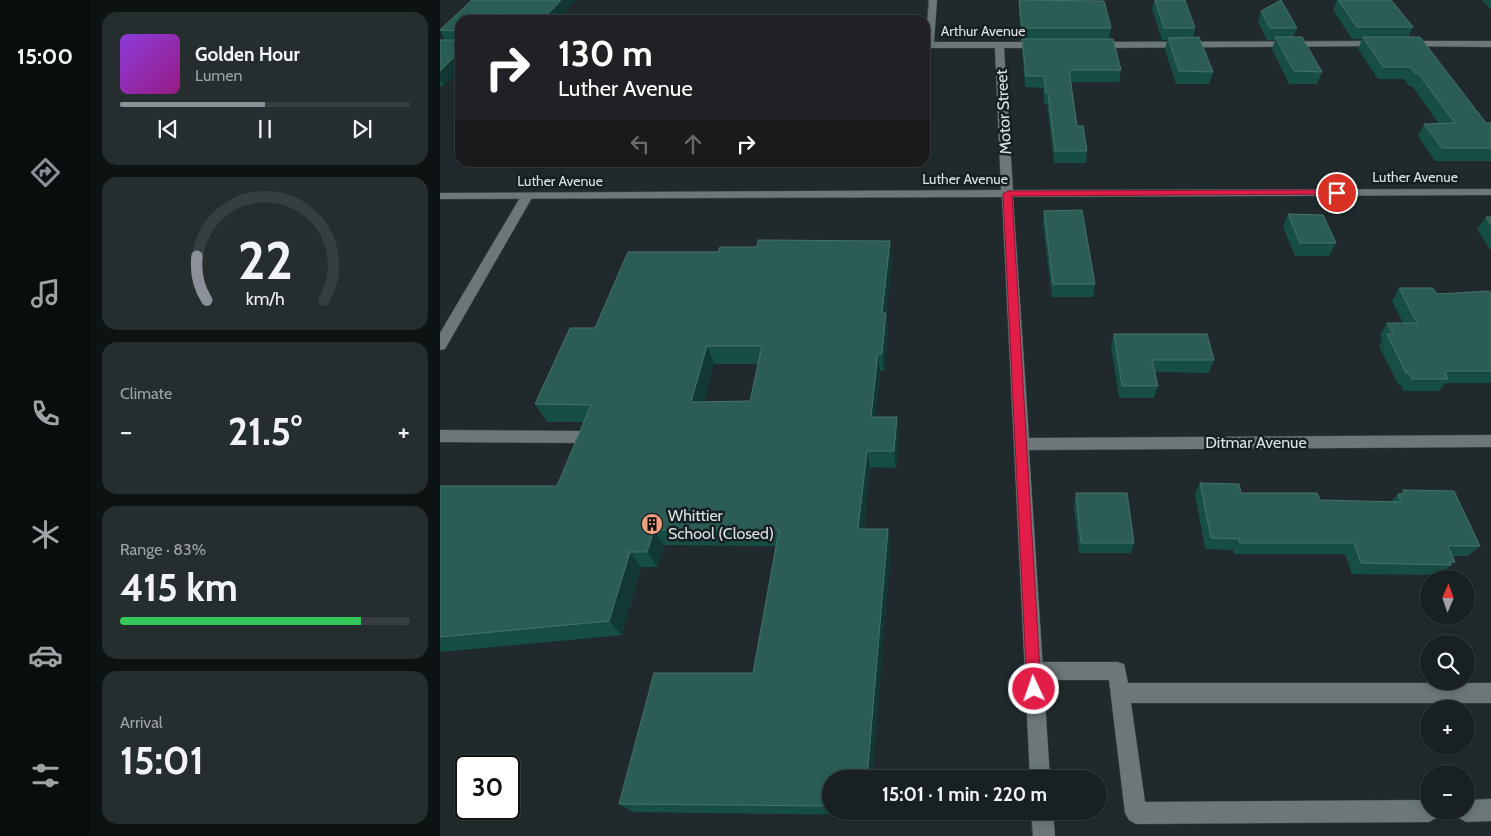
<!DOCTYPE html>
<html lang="en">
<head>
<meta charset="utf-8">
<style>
	body { margin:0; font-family:Cabin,sans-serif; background:#252d2e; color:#f1f3f6; height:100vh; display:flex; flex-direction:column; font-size:19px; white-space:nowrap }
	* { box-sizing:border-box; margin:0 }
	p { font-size:16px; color:#9fa3a5 }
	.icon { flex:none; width:28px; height:28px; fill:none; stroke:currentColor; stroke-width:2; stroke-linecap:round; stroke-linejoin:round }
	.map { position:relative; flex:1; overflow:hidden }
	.panel { display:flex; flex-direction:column; gap:12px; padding:12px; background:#0d1212; width:350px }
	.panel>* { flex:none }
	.guide { position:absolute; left:15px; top:15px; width:475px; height:152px; border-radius:15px; box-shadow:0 2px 8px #0003,0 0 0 1px #363e3f; background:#202124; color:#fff; overflow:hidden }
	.needle { width:32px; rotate:2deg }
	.fabs { position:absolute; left:980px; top:570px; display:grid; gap:10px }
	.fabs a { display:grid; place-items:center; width:55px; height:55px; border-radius:50%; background:#182021; box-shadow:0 2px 8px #0003,0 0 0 1px #363e3f; font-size:25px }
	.speed { position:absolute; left:15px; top:755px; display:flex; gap:10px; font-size:25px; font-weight:700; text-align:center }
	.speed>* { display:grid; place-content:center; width:65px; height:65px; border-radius:50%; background:#182021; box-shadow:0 2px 8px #0003,0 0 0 1px #363e3f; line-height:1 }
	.speed .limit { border:2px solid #111; border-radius:8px; background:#fff; color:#111 }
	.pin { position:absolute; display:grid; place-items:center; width:42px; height:42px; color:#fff; margin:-21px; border:2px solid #fff; border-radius:50%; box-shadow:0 1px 5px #0007 }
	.me { position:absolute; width:55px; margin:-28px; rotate:357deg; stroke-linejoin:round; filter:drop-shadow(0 0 4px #0008) }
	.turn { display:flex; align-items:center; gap:18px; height:105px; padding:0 20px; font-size:22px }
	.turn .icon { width:65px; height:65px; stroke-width:2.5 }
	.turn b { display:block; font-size:35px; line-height:42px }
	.lanes { display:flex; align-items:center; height:48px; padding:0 20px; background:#0003; justify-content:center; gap:25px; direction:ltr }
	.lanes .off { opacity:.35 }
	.big { font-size:38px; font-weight:800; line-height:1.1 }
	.panel .card { flex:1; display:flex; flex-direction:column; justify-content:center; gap:8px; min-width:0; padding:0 18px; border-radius:15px; background:#252d2e }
	.panel .dial { align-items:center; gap:0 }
	.dial svg { height:130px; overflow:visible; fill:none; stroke:#363e3f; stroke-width:7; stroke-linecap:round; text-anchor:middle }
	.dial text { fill:#f1f3f6; stroke:none }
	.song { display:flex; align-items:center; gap:15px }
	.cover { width:60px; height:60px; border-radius:8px; background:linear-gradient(135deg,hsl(270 70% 55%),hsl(310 70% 35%)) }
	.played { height:5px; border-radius:2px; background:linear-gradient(90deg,#8c9099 50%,#363e3f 50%) }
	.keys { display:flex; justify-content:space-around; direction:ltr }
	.heat { display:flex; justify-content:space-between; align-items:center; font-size:28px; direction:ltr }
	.charge { height:8px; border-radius:4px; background:linear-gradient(90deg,#34c759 83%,#363e3f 0) }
	.trip { position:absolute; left:382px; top:770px; width:285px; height:50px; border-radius:25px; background:#182021; box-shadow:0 2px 8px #0003,0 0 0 1px #363e3f; font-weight:800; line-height:50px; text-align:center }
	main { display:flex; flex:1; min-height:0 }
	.tabs { display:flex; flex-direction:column; width:90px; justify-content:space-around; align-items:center; background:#0a0d0d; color:#9fa3a5 }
	.tabs .icon { width:35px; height:35px }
	.tabs .on { color:#8c9099 }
	.tabs b { font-size:22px; color:#f1f3f6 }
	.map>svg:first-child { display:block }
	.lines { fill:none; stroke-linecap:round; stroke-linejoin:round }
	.service-casing { stroke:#3f484a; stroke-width:1 }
	.minor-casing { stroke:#3f484a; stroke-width:1 }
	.service { fill:#6c777a; fill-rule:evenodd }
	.minor { fill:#6c777a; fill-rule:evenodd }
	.wall { fill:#164d44; fill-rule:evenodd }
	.shaded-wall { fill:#113833 }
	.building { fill:#2b5d55; stroke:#46726b; fill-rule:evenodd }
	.route { fill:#e11d48; stroke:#92132f }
	.labels { text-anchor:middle; stroke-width:5; stroke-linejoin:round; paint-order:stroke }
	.far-street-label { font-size:14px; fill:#dae1e2; stroke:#162022 }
	.street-label { font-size:16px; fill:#dae1e2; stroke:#162022 }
	.poi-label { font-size:16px; fill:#dae1e2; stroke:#162022; text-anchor:start }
</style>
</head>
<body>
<main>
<nav class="tabs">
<b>15:00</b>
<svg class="icon on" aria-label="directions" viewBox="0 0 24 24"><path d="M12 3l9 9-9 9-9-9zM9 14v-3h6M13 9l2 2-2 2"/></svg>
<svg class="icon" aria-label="music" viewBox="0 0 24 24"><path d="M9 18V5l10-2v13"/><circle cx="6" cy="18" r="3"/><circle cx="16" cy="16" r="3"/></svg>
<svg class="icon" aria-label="phone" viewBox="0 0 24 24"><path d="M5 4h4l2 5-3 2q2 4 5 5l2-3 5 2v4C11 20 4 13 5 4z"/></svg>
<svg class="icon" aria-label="climate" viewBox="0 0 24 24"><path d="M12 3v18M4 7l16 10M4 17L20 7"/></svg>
<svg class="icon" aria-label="car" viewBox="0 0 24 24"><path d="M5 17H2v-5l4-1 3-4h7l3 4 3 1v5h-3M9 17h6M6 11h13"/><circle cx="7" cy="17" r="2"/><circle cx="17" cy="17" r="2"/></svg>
<svg class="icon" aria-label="filters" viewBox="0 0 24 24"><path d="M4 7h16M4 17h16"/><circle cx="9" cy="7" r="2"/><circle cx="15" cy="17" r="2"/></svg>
</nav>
<section class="panel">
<div class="card">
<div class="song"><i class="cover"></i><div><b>Golden Hour</b><p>Lumen</p></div></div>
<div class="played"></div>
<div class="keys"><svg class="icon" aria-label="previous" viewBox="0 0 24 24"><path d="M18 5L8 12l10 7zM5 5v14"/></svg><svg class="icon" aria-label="pause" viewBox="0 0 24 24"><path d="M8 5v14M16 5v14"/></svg><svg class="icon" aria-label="next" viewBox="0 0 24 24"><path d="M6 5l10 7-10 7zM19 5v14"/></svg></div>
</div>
<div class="card dial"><svg viewBox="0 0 100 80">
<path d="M14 69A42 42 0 1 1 86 69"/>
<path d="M14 69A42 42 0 0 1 8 42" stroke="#8c9099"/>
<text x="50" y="56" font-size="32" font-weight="700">22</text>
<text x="50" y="72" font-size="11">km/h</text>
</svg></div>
<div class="card"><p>Climate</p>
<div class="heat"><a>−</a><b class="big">21.5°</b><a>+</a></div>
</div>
<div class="card"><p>Range · 83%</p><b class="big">415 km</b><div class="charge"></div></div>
<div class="card"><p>Arrival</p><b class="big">15:01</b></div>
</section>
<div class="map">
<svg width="1051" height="836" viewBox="0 0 1051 836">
	<rect width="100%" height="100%" fill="#202a2c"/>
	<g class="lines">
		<g class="service-casing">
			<path id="service" d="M87,193L93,196L5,349L0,350V333L81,196Z
				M0,430L143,431L148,433L151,437L148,441L143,443L0,442Z
				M593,662H677L684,664L688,683H1051V703H691L705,802L989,800V811H999L996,818L989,822L696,824L689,820L685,813L669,680H593L586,678L584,671L586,664Z
				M1051,799V821L1026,822L1019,818L1016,811H1026V800Z"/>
		</g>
		<g class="minor-casing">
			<path id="minor" d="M489,0H497L494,42H602L607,45L602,48H564L573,190L1051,189V195L573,197L589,438L1051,435V447L589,450L610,779H590L562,197L0,199V193L561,190L555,48H485Z
				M940,41L943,42V46L655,48L650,45L655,42Z
				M965,41H1051V47L962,46V42Z
				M591,811H613L615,836H593Z"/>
		</g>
		<use href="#service" class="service"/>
		<use href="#minor" class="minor"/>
	</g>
	<path class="wall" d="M32,0H136L118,20H20L4,86H0V40H5L0,30Z
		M579,0L671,28L669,39L681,70L679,82H631L637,126L647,151L646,163H614L607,104H604L603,88L585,87L582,50V40H581L579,10Z
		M714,0H745L755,28L753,37L773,72L769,84H736L725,50L727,40H722L712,9Z
		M897,0H951L973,27L968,37L1046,123H1051V161H995L978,136L984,124H999L972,86H969L964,79H938L918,49L922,39H912L893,10Z
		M1042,0H1051V10Z
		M821,11L857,28L853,37L882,72L877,84H849L832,49L835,40H827L818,22Z
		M201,162H277L276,166L202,164Z
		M604,211L655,284L653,297H612L603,224Z
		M848,214L896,243L889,256H855L843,227Z
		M1046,217H1051V251L1037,229Z
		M452,259L446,313L448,331L444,371H440L435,417L459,434L456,468L430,467L424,529L451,545L432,779H391V811H429V815L193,812L179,804L313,673L336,546L224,545L218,567H201L182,635L0,652V486H117L144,422H107L95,404L155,328ZM274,364H318L310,401L264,402Z
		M959,288L997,294H1051V383H1005L999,391H964L961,385L958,384L939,346L942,341L940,335L947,323H963L952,301Z
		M674,334L774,360L769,373L715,372L718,386L714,398H679L671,346Z
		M760,483L801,493L880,500L951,502L958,494H960L963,490L1040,546L1028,556H1013L1015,562L999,575L912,574L905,554H794L793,550L765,549L755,494Z
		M636,493L694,543L691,553H639L634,505Z"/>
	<path class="shaded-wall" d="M121,0H136L118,20H109L107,15Z
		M57,14L60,20H51Z
		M20,51V70L4,86L0,79V71Z
		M450,241L452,259L445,326L446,313L448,331L444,371L442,354V313Z
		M267,346L274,364L259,419L251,402Z
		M438,353L440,371L434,434L431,417Z
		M457,417L459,434L456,468L454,451Z
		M427,451L430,467L422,544L418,529Z
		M448,529L451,545L432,779H427Z
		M214,530L224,545L218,567L207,552Z
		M190,552L201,567L182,635L169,621Z"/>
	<path class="building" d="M32,0H121L107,15L57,14L51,20H20V51L0,71V40H15V31L0,30Z
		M579,0L664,1L671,28H582Z
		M715,0H745L755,28H724Z
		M841,0L857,28H830L821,11Z
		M898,0H951L973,27H917Z
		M759,37L773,72L739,71L728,38Z
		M835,37H862L882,72L854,71Z
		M923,37H980L1046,123H1051V148H1002L984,124L1015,123L978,73H975L970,67H943Z
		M582,39H673L681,70H629L637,126H643L647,151H615L608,93H606L604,76H586Z
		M642,210L655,284H613L604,211Z
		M848,214L883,215L896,243H860Z
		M1046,217H1051V225Z
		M318,240L450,241L442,313H446L442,354L438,353L431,417H457L454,451H427L418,529H448L427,779H391V806L179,804L214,673H313L339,530H214L207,552H190L169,621L0,637V486H117L151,405L95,404L130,328H155L188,252H278L280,247H317ZM267,346H322L310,401L251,402Z
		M959,288H993L997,294L1049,291L1051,294V371H1007V372H1005L1008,379H972L969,373H966L947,334H953L947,323H977Z
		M674,334H767L774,360H712L718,386H682Z
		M760,483L799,484L801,493H877L880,500L961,502L958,494H965L963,490L1014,491L1040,546H1008L1015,562H1009L1011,565L921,563L914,543H800L799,539L771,538Z
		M636,493H687L694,543H641Z"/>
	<path class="route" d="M897,190L902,193L900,194L572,196L601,689L599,694L594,696L589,694L587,689L563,194L568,191Z"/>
	<defs>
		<g id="building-disc" transform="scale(1.125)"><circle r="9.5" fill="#f2a07f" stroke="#162022"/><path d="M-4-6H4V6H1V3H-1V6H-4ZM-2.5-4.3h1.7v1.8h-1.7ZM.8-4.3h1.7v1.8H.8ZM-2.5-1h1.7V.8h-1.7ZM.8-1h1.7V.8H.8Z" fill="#111"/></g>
	</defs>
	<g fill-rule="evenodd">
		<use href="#building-disc" x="212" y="524"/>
	</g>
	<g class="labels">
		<g class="far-street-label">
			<text x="543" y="36">Arthur Avenue</text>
			<text x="975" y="182">Luther Avenue</text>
			<text x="525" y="184">Luther Avenue</text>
			<text x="120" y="186">Luther Avenue</text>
		</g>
		<g class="street-label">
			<text transform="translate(563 112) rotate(-93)" y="6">Motor Street</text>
			<text x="816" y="448">Ditmar Avenue</text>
		</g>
		<g class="poi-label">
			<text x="228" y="521">Whittier<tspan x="228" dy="18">School (Closed)</tspan></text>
		</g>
	</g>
</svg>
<div class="fabs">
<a><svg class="needle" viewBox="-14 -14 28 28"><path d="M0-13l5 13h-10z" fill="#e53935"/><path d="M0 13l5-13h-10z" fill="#9fa3a5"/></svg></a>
<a><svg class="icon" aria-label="search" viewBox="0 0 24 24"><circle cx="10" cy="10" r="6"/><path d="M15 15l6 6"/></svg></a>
<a>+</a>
<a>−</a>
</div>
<div class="speed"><div class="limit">30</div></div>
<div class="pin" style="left:897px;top:193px;background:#d93025"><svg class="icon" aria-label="arrive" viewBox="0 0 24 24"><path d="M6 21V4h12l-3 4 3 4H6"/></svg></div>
<svg class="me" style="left:594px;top:689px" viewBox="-20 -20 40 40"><circle r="17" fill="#e11d48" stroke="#fff" stroke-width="3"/><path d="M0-11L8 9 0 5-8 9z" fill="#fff"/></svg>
<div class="trip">15:01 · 1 min · 220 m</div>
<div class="guide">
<div class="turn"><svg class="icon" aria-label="right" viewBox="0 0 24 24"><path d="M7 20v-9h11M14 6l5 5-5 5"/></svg><div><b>130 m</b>Luther Avenue</div></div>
<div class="lanes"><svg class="icon off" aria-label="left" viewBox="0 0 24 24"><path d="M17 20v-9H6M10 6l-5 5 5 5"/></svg><svg class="icon off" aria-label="ahead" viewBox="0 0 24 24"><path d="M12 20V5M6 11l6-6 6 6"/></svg><svg class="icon" aria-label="right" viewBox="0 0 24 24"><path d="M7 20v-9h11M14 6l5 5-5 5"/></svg></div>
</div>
</div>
</main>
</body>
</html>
